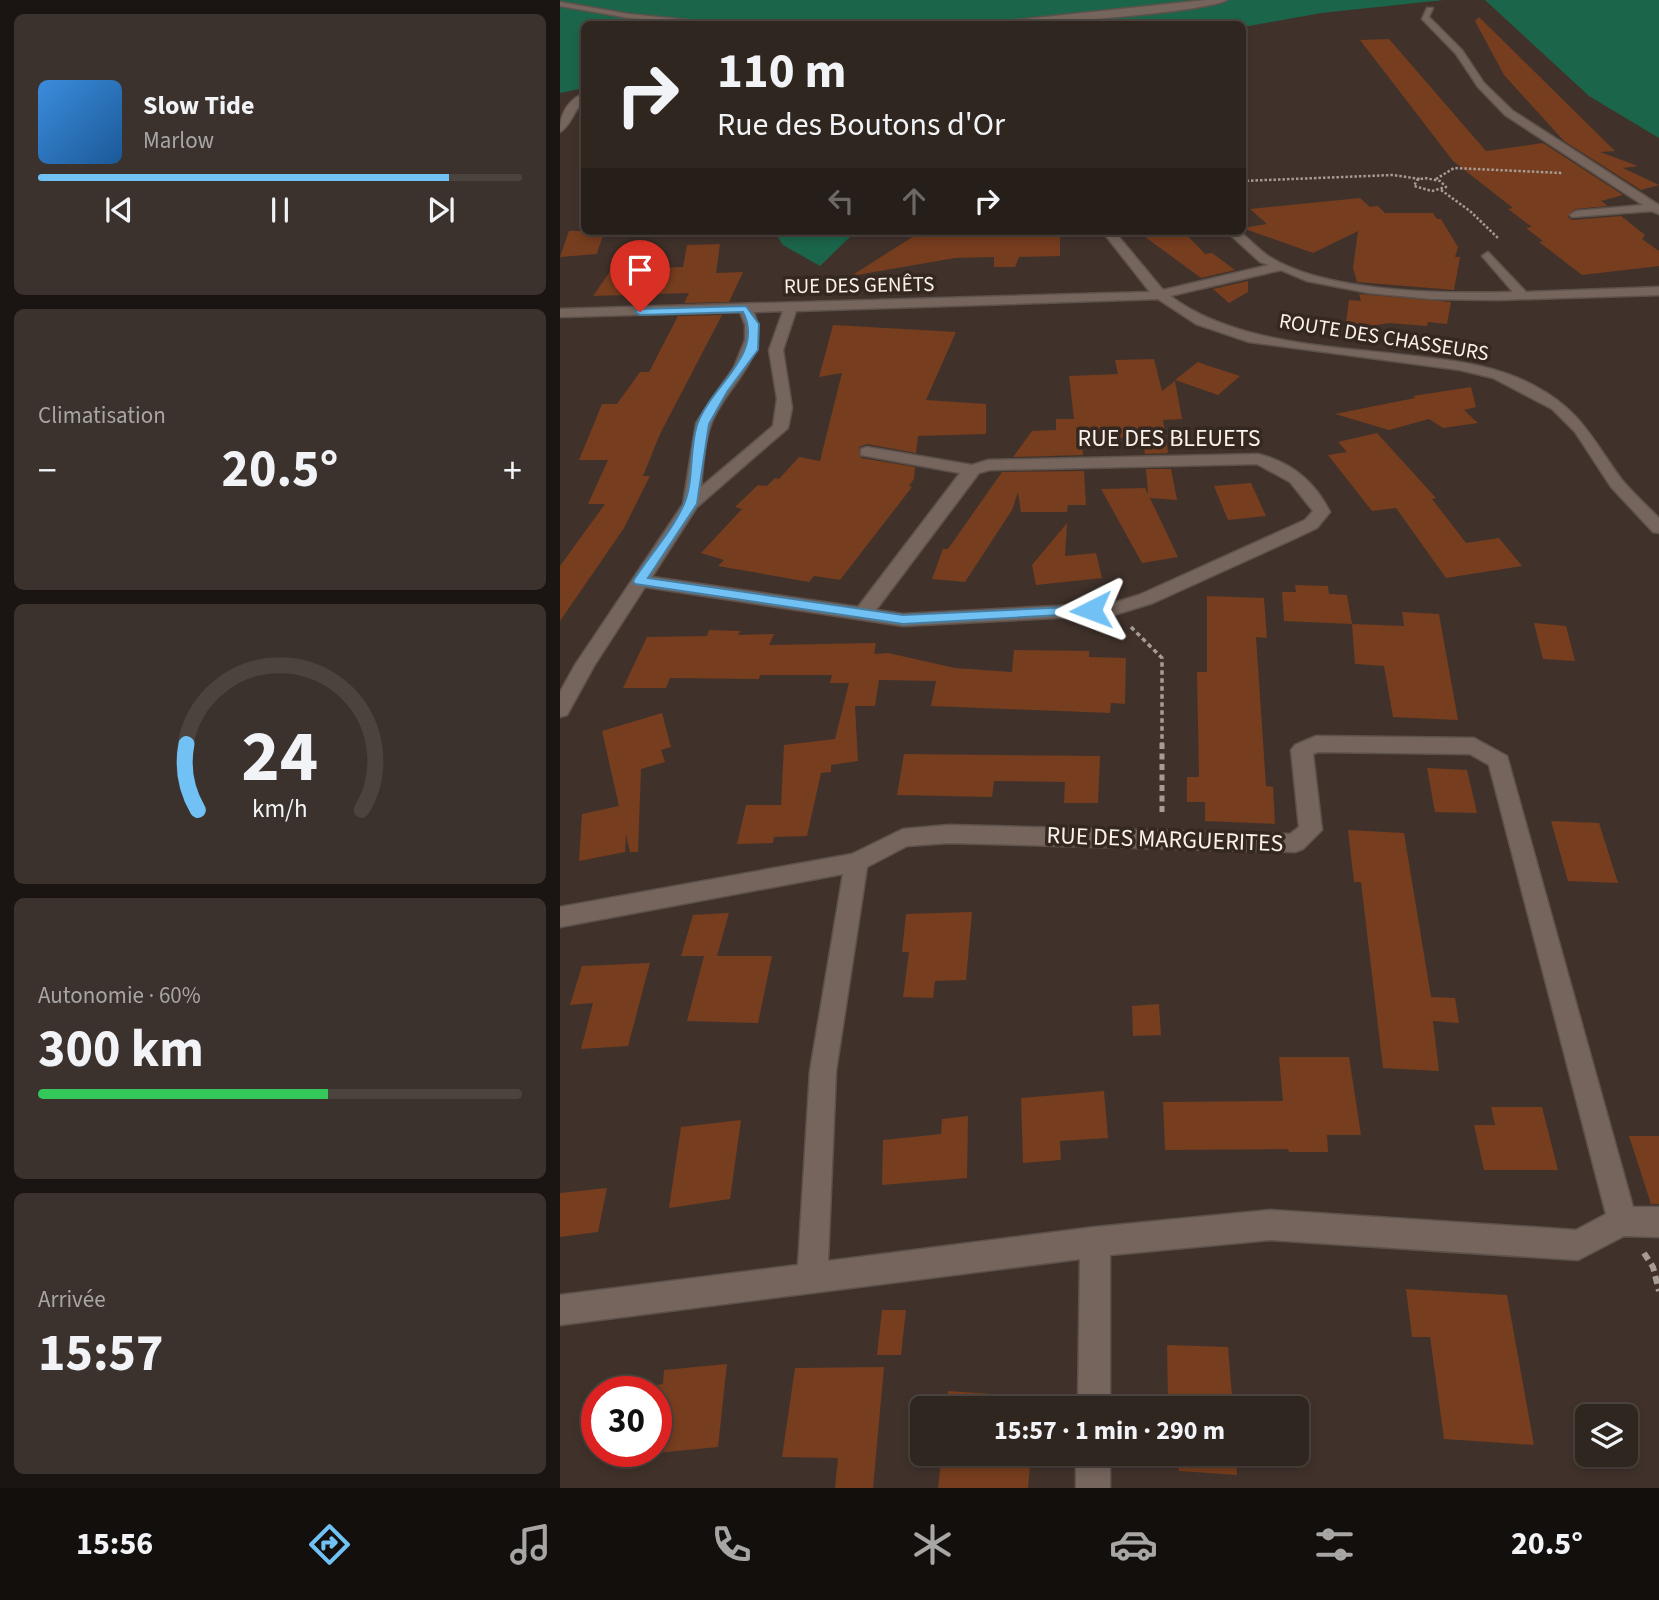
<!DOCTYPE html>
<html lang="fr">
<head>
<meta charset="utf-8">
<style>
	body { margin:0; font-family:"Source Sans 3",sans-serif; background:#3c322d; color:#f1f3f6; height:100vh; display:flex; flex-direction:column; font-size:26px; white-space:nowrap }
	* { box-sizing:border-box; margin:0 }
	p { font-size:23px; color:#a8a5a5 }
	.icon { flex:none; width:38px; height:38px; fill:none; stroke:currentColor; stroke-width:2; stroke-linecap:round; stroke-linejoin:round }
	.map { position:relative; flex:1; overflow:hidden }
	.drawer { display:flex; flex-direction:column; gap:14px; padding:14px; background:#1a1512; width:560px }
	.drawer>* { flex:none }
	.guide { position:absolute; left:21px; top:21px; width:665px; height:214px; border-radius:10px; box-shadow:0 4px 10px #0003,0 0 0 2px #4b433e; background:#302620; color:#f1f3f6; overflow:hidden }
	.fabs { position:absolute; left:1015px; top:1404px; display:grid; gap:14px }
	.fabs a { display:grid; place-items:center; width:63px; height:63px; border-radius:10px; background:#302620; box-shadow:0 4px 10px #0003,0 0 0 2px #4b433e; font-size:35px }
	.speed { position:absolute; left:21px; top:1376px; display:flex; gap:14px; font-size:35px; font-weight:700; text-align:center }
	.speed>* { display:grid; place-content:center; width:91px; height:91px; border-radius:50%; background:#302620; box-shadow:0 4px 10px #0003,0 0 0 2px #4b433e; line-height:1 }
	.speed .limit { border:10px solid #d22; background:#fff; color:#111 }
	.pin { position:absolute; display:grid; place-items:center; width:60px; height:60px; color:#fff; margin:-72px -30px; border-radius:50% 50% 50% 0; rotate:-45deg; box-shadow:0 0 7px #0007 }
	.pin .icon { rotate:45deg }
	.me { position:absolute; width:77px; margin:-38px; rotate:267deg; stroke-linejoin:round; filter:drop-shadow(0 0 5px #0008) }
	.turn { display:flex; align-items:center; gap:24px; height:147px; padding:0 21px; font-size:32px }
	.turn .icon { width:91px; height:91px; stroke-width:2.5 }
	.turn b { display:block; font-size:49px; line-height:60px }
	.lanes { display:flex; align-items:center; height:66px; padding:0 21px; background:#0003; justify-content:center; gap:35px; direction:ltr }
	.lanes .off { opacity:.35 }
	.big { font-size:52px; font-weight:700; line-height:1.1 }
	.drawer .card { flex:1; display:flex; flex-direction:column; justify-content:center; gap:10px; min-width:0; padding:0 24px; border-radius:10px; background:#3c322d }
	.drawer .dial { align-items:center; gap:0 }
	.dial svg { height:182px; overflow:visible; fill:none; stroke:#4b433e; stroke-width:7; stroke-linecap:round; text-anchor:middle }
	.dial text { fill:#f1f3f6; stroke:none }
	.song { display:flex; align-items:center; gap:21px }
	.cover { width:84px; height:84px; border-radius:10px; background:linear-gradient(135deg,hsl(210 70% 55%),hsl(210 70% 35%)) }
	.played { height:7px; border-radius:4px; background:linear-gradient(90deg,#71c1f4 85%,#4b433e 85%) }
	.keys { display:flex; justify-content:space-around; direction:ltr }
	.heat { display:flex; justify-content:space-between; align-items:center; font-size:38px; direction:ltr }
	.charge { height:10px; border-radius:5px; background:linear-gradient(90deg,#34c759 60%,#4b433e 0) }
	.trip { position:absolute; left:350px; top:1396px; width:399px; height:70px; border-radius:10px; background:#302620; box-shadow:0 4px 10px #0003,0 0 0 2px #4b433e; font-weight:700; line-height:70px; text-align:center }
	.tab-bar { display:flex; height:112px; justify-content:space-around; align-items:center; background:#130f0d; color:#a8a5a5 }
	.tab-bar .icon { width:49px; height:49px }
	.tab-bar .active { color:#71c1f4 }
	.tab-bar b { font-size:32px; color:#f1f3f6 }
	main { display:flex; flex:1; min-height:0 }
	.map>svg:first-child { display:block }
	.green { fill:#1b654a }
	.building { fill:#763d1e }
	.lines { fill:none; stroke-linecap:round; stroke-linejoin:round }
	.street-casing { stroke:#5d514b; stroke-width:3 }
	.path-far3 { stroke:#a79b95; stroke-width:2.5; stroke-dasharray:2.5 2; stroke-linecap:butt }
	.path-far2 { stroke:#a79b95; stroke-width:3.5; stroke-dasharray:4.5 3.5; stroke-linecap:butt }
	.path-far1 { stroke:#a79b95; stroke-width:5; stroke-dasharray:6 4.5; stroke-linecap:butt }
	.path { stroke:#a79b95; stroke-width:6; stroke-dasharray:8 5; stroke-linecap:butt }
	.street { fill:#75655d; fill-rule:evenodd }
	.route { fill:#71c1f4; stroke:#497d9f; stroke-width:2 }
	.labels { text-anchor:middle; stroke-width:7; stroke-linejoin:round; paint-order:stroke }
	.far-street-label { font-size:21px; fill:#fbf1ec; stroke:#352821 }
	.street-label { font-size:24px; fill:#fbf1ec; stroke:#352821 }
</style>
</head>
<body>
<main>
<section class="drawer">
<div class="card">
<div class="song"><i class="cover"></i><div><b>Slow Tide</b><p>Marlow</p></div></div>
<div class="played"></div>
<div class="keys"><svg class="icon" aria-label="previous" viewBox="0 0 24 24"><path d="M18 5L8 12l10 7zM5 5v14"/></svg><svg class="icon" aria-label="pause" viewBox="0 0 24 24"><path d="M8 5v14M16 5v14"/></svg><svg class="icon" aria-label="next" viewBox="0 0 24 24"><path d="M6 5l10 7-10 7zM19 5v14"/></svg></div>
</div>
<div class="card"><p>Climatisation</p>
<div class="heat"><a>−</a><b class="big">20.5°</b><a>+</a></div>
</div>
<div class="card dial"><svg viewBox="0 0 100 80">
<path d="M14 69A42 42 0 1 1 86 69"/>
<path d="M14 69A42 42 0 0 1 9 40" stroke="#71c1f4"/>
<text x="50" y="56" font-size="32" font-weight="700">24</text>
<text x="50" y="72" font-size="11">km/h</text>
</svg></div>
<div class="card"><p>Autonomie · 60%</p><b class="big">300 km</b><div class="charge"></div></div>
<div class="card"><p>Arrivée</p><b class="big">15:57</b></div>
</section>
<div class="map">
<svg width="1099" height="1488" viewBox="0 0 1099 1488">
	<rect width="100%" height="100%" fill="#40322b"/>
	<path class="green" d="M0,0H884L761,13L683,27L682,24H24V88L0,93Z
		M925,0H1099V138L1029,96Z
		M214,231H289L291,236L260,266L223,245Z"/>
	<path class="building" d="M919,17L1055,151L1040,152L1078,166L1063,168L1099,185L1081,190L1004,141L944,75L915,21Z
		M829,39L926,151L983,143L1063,195L1041,201L1048,206L1015,209L1008,217L1012,220L1061,216L1085,235L1082,239L1099,251V266L1022,275L979,242L983,241L966,228L972,227L948,209L953,208L893,161L800,40Z
		M800,198L810,207L818,206L825,213H873L877,219H881L898,247L895,257H900L894,290L797,282L793,268L798,231L753,253L682,228L707,224L690,209Z
		M9,231H44L37,254L0,257Z
		M362,231H457L456,234L500,236V256L459,257L455,267H434V257L395,258L291,276Z
		M577,231H623L645,254L652,253L675,270L641,278Z
		M160,244L156,273L183,272L169,302L124,303L129,293L33,296L51,270L123,267L127,245Z
		M688,281V292L669,303L653,289Z
		M799,294L891,302L887,324L868,322L867,326L829,323L785,330L789,300L801,301Z
		M162,315L100,434L83,476H90L64,528L0,621V566L45,504H28L48,460H19L42,404H57L80,372H89L118,316Z
		M273,325L396,332L366,400L426,404V434L358,436L356,453L307,444L299,447L301,458L355,467L354,479L349,486L352,487L280,580L254,576L249,582L158,566L164,560L141,553L182,509L175,507L198,485L207,486L215,478L219,479L239,457L260,461L282,373L259,377Z
		M594,359L602,391L615,381L622,419L603,420L608,453L585,454L583,437L522,439L523,455L453,457L472,431L496,430V419H514L509,376L558,374L555,360Z
		M638,362L646,365L680,376L658,395L615,380Z
		M911,387L916,407L904,410L918,423L883,428L869,419L829,430L775,414L855,398L853,396Z
		M817,433L876,498L872,499L906,543L939,538L962,566L886,578L836,508L812,511L768,455L787,452L778,442Z
		M586,469H611L617,500L590,498L618,557L582,563L541,489L585,488L588,494Z
		M524,471L526,505H508L507,512H461L458,492L452,510L405,582L372,579L383,549H388L442,472Z
		M691,483L706,516L668,520L654,486Z
		M507,523L505,556L536,553L542,578L476,585L472,565Z
		M735,585L768,586L769,594L787,595L792,624L724,621L722,592H736Z
		M647,596L704,598L707,638L696,637L706,786L713,787L715,824L645,821V802H627V777H639L637,672H647Z
		M842,612L879,614L898,720L833,717L824,666L795,664L792,624L844,626Z
		M974,623L1006,626L1015,661L983,659Z
		M149,630L180,631L178,635L214,634L209,645L316,643L314,654L328,653L395,668L452,672L454,650L529,651V657L566,658L565,704L551,703L550,713L371,706L376,681L319,680L315,706H295L298,761L271,765V772L261,773L247,836L214,837L213,843L177,844L186,805H221L224,745L275,739L289,683H270L272,675H200L199,679L110,678L106,688H63L87,637L147,636Z
		M102,713L111,747L101,750L105,762L81,769L78,852H70L66,835L65,852L19,861L22,814L59,806L42,731Z
		M344,754L540,756L538,803H504L505,782L434,781L432,797L337,795Z
		M867,768L907,770L917,813L875,812Z
		M991,821L1039,823L1058,883L1008,881Z
		M788,830L844,833L871,997L895,998L899,1023L873,1021L879,1071L823,1068L801,882H794Z
		M412,912L406,980L375,981L373,998L343,997L349,952H342L346,914Z
		M169,913L157,956H121L133,915Z
		M144,956H212L198,1023L127,1021Z
		M90,963L68,1046L21,1049L33,1003L10,1005L22,966Z
		M599,1004L601,1035L573,1036L572,1006Z
		M719,1057H789L801,1135H767L768,1152H729L728,1149L605,1150L603,1102L723,1101Z
		M544,1091L548,1138L500,1141L501,1160L463,1163L461,1098Z
		M931,1107H982L998,1170H924L914,1125H935Z
		M408,1116L407,1178L322,1185L323,1140L381,1134L382,1119Z
		M181,1120L170,1199L109,1208L121,1127Z
		M1069,1136H1099V1204H1091Z
		M47,1188L38,1232L0,1237V1193Z
		M846,1289L947,1295L974,1445L884,1439L870,1337H852Z
		M322,1310H346L341,1355H317Z
		M607,1345L668,1347L673,1409H613V1403H608Z
		M167,1364L158,1447L96,1453V1385L103,1384L104,1370Z
		M324,1367L313,1488H275L278,1458L222,1457L235,1368Z
		M388,1391L475,1397L474,1409H386Z
		M382,1454H471L468,1488H378Z
		M617,1454H676L677,1475L619,1471Z"/>
	<g class="lines">
		<g class="street-casing">
			<path id="street" d="M646,0H667C644,13 451,27 419,24Z
				M0,2L69,14L167,24L69,18L0,6Z
				M867,8H873L869,17L902,50L924,83L953,111L1099,205V214L1092,211L1012,217L1010,215L1016,211L1083,205L945,115L918,87L896,54L862,19Z
				M24,93V101C14,109 11,126 0,132C0,114 7,101 24,93Z
				M542,231H554L603,290L709,265L700,262L666,231H679C689,239 698,249 708,256C765,293 886,294 953,292L922,256L928,252L966,292L1099,287V295L937,300L872,299L809,293L747,281L721,270L610,296C678,347 788,347 870,358C905,362 941,368 973,385C1022,411 1031,438 1062,480C1073,493 1087,506 1099,518V533L1093,532L1051,487L1015,432L992,409L933,378L900,370L689,342L636,324L598,299L236,311L223,350L232,408L228,428L137,507L92,577L298,607L400,473L301,455V449L307,447L412,465L428,460L698,454C731,462 755,482 770,512L757,528L736,538L593,603L554,615L343,626L85,587L34,666L7,715L0,717V692L15,665L123,504L136,423L174,367L185,340V325L180,312L0,317V309L590,292ZM223,311L209,350L217,399L213,426L141,487C143,465 144,442 152,422C168,383 211,358 194,312ZM697,464L730,482L753,511L745,520L579,595L553,603L343,614L316,610L419,473L430,470Z
				M756,736L914,738L947,756L1073,1207H1099V1237L1064,1236L1018,1260L710,1240L550,1255V1409H518L520,1259L0,1325V1295L238,1265L250,1071L283,874L0,927V907L292,854L343,829L389,825L730,834L739,827L731,750L735,745ZM758,752L910,754L929,765L1046,1214L1016,1230L710,1210L535,1227L268,1261L276,1071L307,867L347,846L389,843L735,852L743,849L762,830L753,754Z
				M516,1454H550V1488H516Z"/>
		</g>
		<path class="path-far3" d="M865,178L880,181L886,187L872,191L854,186L857,180Z
			M876,179L894,168L1002,173
			M682,181L833,175L860,179
			M881,190L910,211L939,239"/>
		<path class="path-far2" d="M571,627L602,658V744"/>
		<path class="path-far1" d="M602,743V816"/>
		<path class="path" d="M1084,1253L1093,1267L1099,1291"/>
		<use href="#street" class="street"/>
	</g>
	<path class="route" d="M186,306L199,324L198,350L167,392L149,424L137,504L88,578L343,615L531,606L538,610L536,613L343,624L75,584L73,581C89,556 112,531 124,504C134,481 129,450 137,425C150,386 205,355 183,312L80,315L75,312L80,309Z"/>
	<g class="labels">
		<g class="far-street-label">
			<text transform="translate(299 285) rotate(-1)" y="7">RUE DES GENÊTS</text>
			<text transform="translate(824 337) rotate(9)" y="7">ROUTE DES CHASSEURS</text>
		</g>
		<g class="street-label">
			<text x="609" y="446">RUE DES BLEUETS</text>
			<text transform="translate(605 839) rotate(2)" y="8">RUE DES MARGUERITES</text>
		</g>
	</g>
</svg>
<div class="fabs">
<a><svg class="icon" aria-label="layers" viewBox="0 0 24 24"><path d="M12 4l9 5-9 5-9-5zM3 14l9 5 9-5"/></svg></a>
</div>
<div class="speed"><div class="limit">30</div></div>
<div class="pin" style="left:80px;top:312px;background:#d93025"><svg class="icon" aria-label="arrive" viewBox="0 0 24 24"><path d="M6 21V4h12l-3 4 3 4H6"/></svg></div>
<svg class="me" style="left:531px;top:610px" viewBox="-20 -20 40 40"><path d="M0-17L14 15 0 8-14 15z" fill="#71c1f4" stroke="#fff" stroke-width="4"/></svg>
<div class="trip">15:57 · 1 min · 290 m</div>
<div class="guide">
<div class="turn"><svg class="icon" aria-label="right" viewBox="0 0 24 24"><path d="M7 20v-9h11M14 6l5 5-5 5"/></svg><div><b>110 m</b>Rue des Boutons d'Or</div></div>
<div class="lanes"><svg class="icon off" aria-label="left" viewBox="0 0 24 24"><path d="M17 20v-9H6M10 6l-5 5 5 5"/></svg><svg class="icon off" aria-label="ahead" viewBox="0 0 24 24"><path d="M12 20V5M6 11l6-6 6 6"/></svg><svg class="icon" aria-label="right" viewBox="0 0 24 24"><path d="M7 20v-9h11M14 6l5 5-5 5"/></svg></div>
</div>
</div>
</main>
<nav class="tab-bar">
<b>15:56</b>
<svg class="icon active" aria-label="directions" viewBox="0 0 24 24"><path d="M12 3l9 9-9 9-9-9zM9 14v-3h6M13 9l2 2-2 2"/></svg>
<svg class="icon" aria-label="music" viewBox="0 0 24 24"><path d="M9 18V5l10-2v13"/><circle cx="6" cy="18" r="3"/><circle cx="16" cy="16" r="3"/></svg>
<svg class="icon" aria-label="phone" viewBox="0 0 24 24"><path d="M5 4h4l2 5-3 2q2 4 5 5l2-3 5 2v4C11 20 4 13 5 4z"/></svg>
<svg class="icon" aria-label="climate" viewBox="0 0 24 24"><path d="M12 3v18M4 7l16 10M4 17L20 7"/></svg>
<svg class="icon" aria-label="car" viewBox="0 0 24 24"><path d="M5 17H2v-5l4-1 3-4h7l3 4 3 1v5h-3M9 17h6M6 11h13"/><circle cx="7" cy="17" r="2"/><circle cx="17" cy="17" r="2"/></svg>
<svg class="icon" aria-label="filters" viewBox="0 0 24 24"><path d="M4 7h16M4 17h16"/><circle cx="9" cy="7" r="2"/><circle cx="15" cy="17" r="2"/></svg>
<b>20.5°</b>
</nav>
</body>
</html>
